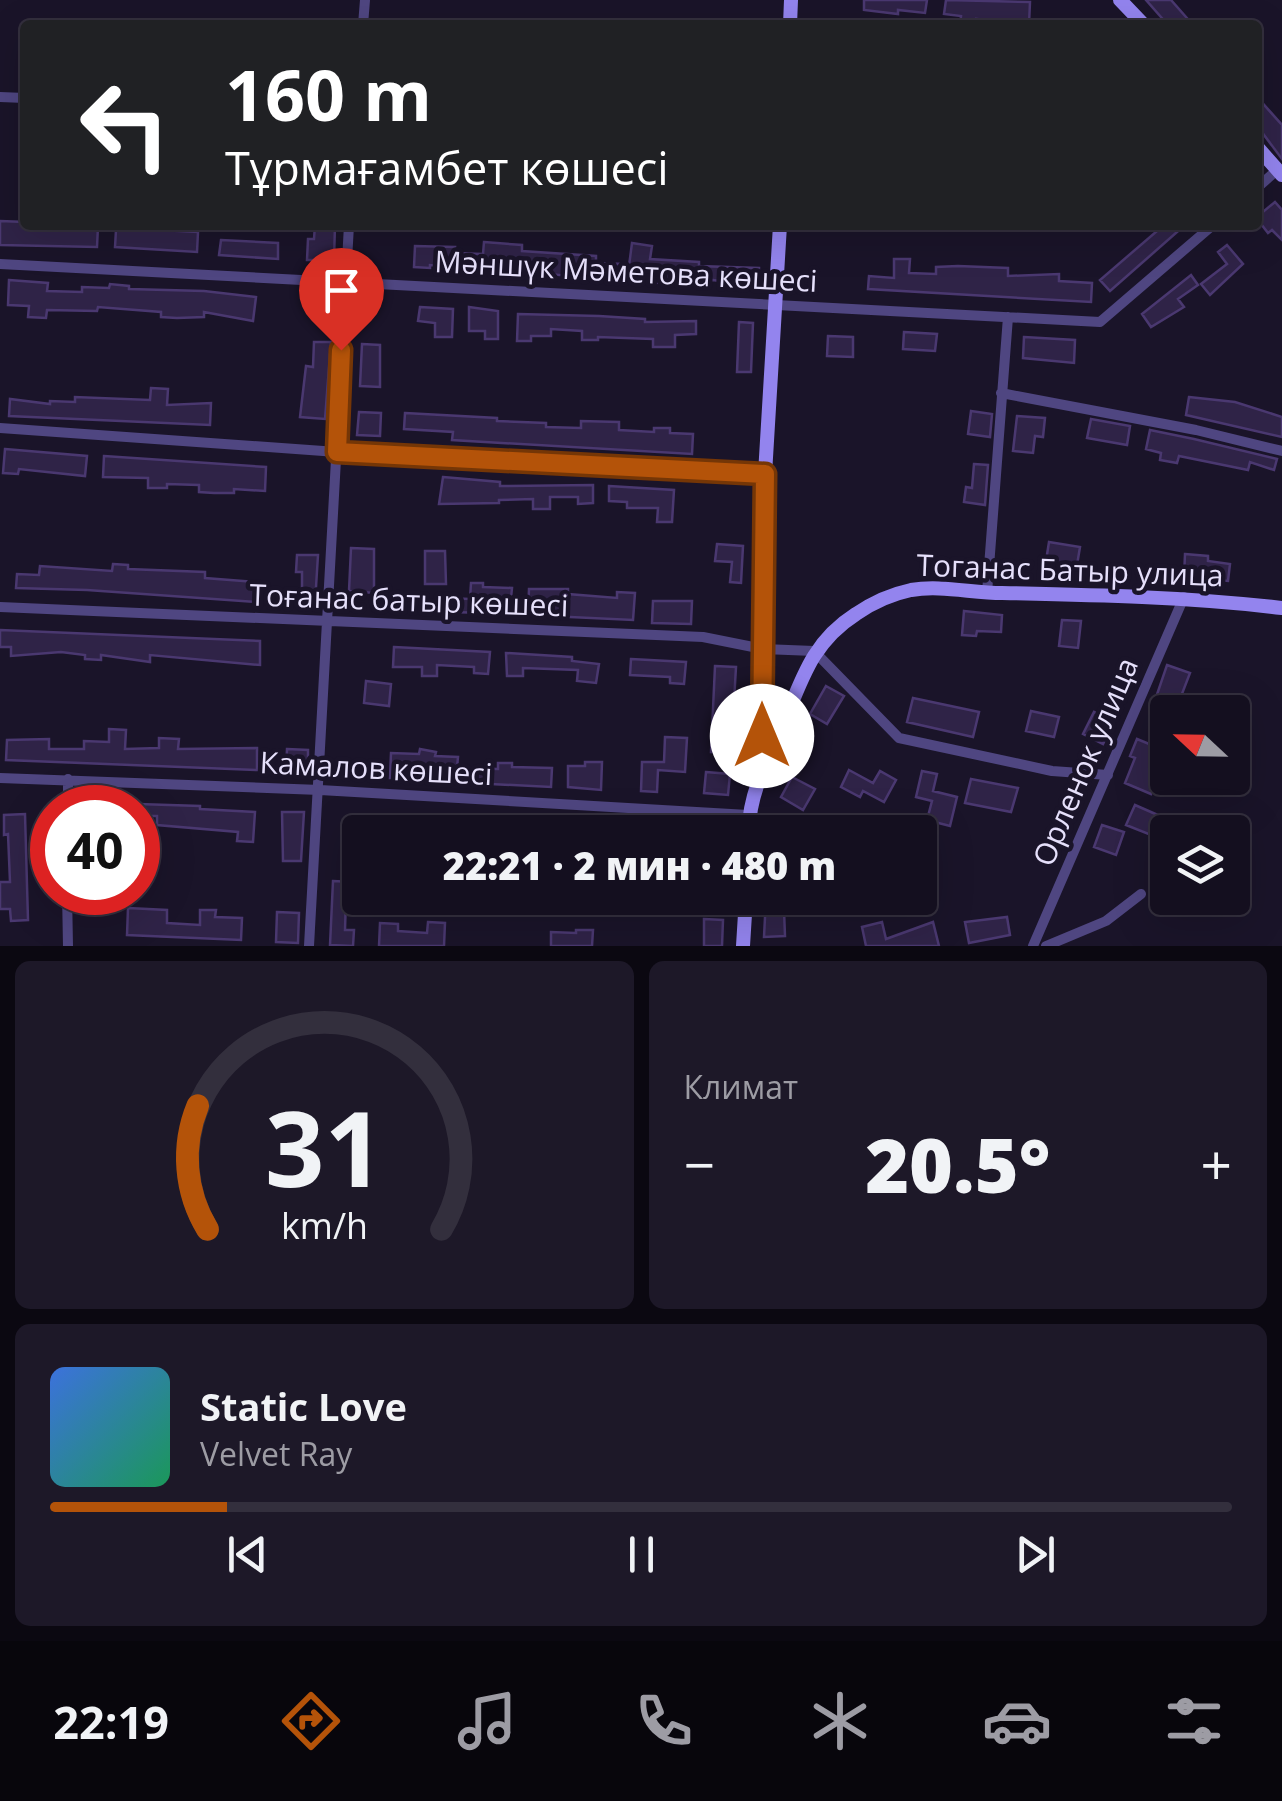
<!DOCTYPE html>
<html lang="ru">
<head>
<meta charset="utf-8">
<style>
	body { margin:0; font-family:"Open Sans",sans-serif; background:#1d1828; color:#f1f3f6; height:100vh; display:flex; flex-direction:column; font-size:38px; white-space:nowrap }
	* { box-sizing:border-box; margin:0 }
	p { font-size:32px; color:#9d9ca4 }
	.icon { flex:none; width:55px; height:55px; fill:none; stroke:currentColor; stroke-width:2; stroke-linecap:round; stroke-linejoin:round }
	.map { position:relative; height:946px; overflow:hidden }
	.side { display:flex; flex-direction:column; gap:15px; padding:15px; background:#0b0811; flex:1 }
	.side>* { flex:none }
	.banner { position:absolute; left:20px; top:20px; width:1242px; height:210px; border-radius:10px; box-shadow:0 10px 40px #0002,0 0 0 2px #332f3d; background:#202124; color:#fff; overflow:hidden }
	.needle { width:65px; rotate:292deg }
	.buttons { position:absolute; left:1150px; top:695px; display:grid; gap:20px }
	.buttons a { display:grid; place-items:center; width:100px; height:100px; border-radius:10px; background:#140f1f; box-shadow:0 10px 40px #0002,0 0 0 2px #332f3d; font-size:50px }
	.speed { position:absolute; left:30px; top:785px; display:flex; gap:20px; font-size:50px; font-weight:700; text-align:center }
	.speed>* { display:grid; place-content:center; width:130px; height:130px; border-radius:50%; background:#140f1f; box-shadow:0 10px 40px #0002,0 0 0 2px #332f3d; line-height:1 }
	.speed .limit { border:15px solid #d22; background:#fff; color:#111 }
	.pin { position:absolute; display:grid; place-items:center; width:85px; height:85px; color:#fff; margin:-102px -42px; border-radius:50% 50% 50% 0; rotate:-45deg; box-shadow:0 0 10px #0007 }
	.pin .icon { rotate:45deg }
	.me { position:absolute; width:110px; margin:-55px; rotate:0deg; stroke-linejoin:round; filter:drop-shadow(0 0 8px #0008) }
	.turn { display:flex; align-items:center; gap:35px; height:210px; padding:0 40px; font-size:45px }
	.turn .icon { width:130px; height:130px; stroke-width:2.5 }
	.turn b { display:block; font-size:70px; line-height:85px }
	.big { font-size:75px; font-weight:800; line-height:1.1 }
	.side .widget { flex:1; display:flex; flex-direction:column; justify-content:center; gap:15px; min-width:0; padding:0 35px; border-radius:15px; background:#1d1828 }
	.side .dial { align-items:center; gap:0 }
	.dial svg { height:260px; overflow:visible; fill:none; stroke:#332f3d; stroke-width:7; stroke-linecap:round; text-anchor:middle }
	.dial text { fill:#f1f3f6; stroke:none }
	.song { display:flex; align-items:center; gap:30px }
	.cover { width:120px; height:120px; border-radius:15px; background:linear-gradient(135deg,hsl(220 70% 55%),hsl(150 70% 35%)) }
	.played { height:10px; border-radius:5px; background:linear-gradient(90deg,#b45309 15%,#332f3d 15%) }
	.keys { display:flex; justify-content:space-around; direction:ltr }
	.heat { display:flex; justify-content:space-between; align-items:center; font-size:55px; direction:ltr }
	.side .tiles { flex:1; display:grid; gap:15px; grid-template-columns:1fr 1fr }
	.widget:last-child { grid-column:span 2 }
	.trip { position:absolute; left:342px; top:815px; width:595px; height:100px; border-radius:10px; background:#140f1f; box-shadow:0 10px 40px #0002,0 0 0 2px #332f3d; font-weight:800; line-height:100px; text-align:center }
	.menu { display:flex; height:160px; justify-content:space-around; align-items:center; background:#08060c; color:#9d9ca4 }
	.menu .icon { width:70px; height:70px }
	.menu .on { color:#b45309 }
	.menu b { font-size:45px; color:#f1f3f6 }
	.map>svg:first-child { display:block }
	.building { fill:#2f2347; stroke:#4a3870; stroke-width:2.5 }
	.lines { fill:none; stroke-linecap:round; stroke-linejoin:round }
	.street { stroke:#4f4681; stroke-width:10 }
	.secondary { stroke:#9384ee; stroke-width:14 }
	.route-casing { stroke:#753606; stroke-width:25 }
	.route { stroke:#b45309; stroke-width:18 }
	.labels { text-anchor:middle; stroke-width:9; stroke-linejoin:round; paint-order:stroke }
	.street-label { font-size:30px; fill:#e6e0fb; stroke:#1a1429 }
</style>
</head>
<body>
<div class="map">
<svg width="1282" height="946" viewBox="0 0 1282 946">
	<rect width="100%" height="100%" fill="#1a1429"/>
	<path class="building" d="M864,0H927L925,13L898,10V14L864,10Z
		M946,0L1030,2L1029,25L976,19L975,25H960L961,16L944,14Z
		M1146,0H1171L1193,25H1168Z
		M1258,98L1282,125V159L1258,127Z
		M1275,202L1282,210V240L1272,230L1268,233L1258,220V216Z
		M0,221L25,222V225L98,226L97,247L0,245Z
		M315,225H335L334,260H307L308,239H314Z
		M1164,225H1185L1110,291L1100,280Z
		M141,229L198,232L197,252L115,247L116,230Z
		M221,240L278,243V259L219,255Z
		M484,242L522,245V251L596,256V263L624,264L623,280L430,265V268L414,267L415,246L455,247L454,253L483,254Z
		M632,243L652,246L650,259L699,262V266L759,268L758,287L713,280L655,283V270L629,266Z
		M1227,245L1243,264L1210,295L1201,284L1227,264L1218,252Z
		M894,259H910L909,273L936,274V267L958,266L1008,268V276L1059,274V281L1092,283L1091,302L868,289L869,276L894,278Z
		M1191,275L1198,285L1178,299L1184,307L1151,327L1142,314Z
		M9,280L48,283L47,291L82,292V287L109,288L110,284L129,286V289L204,291L256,297L253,321L204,312V317L177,318L161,317V312L98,307L97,311L47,310L46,318L28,317L29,306L8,305Z
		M420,307L453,309L452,337H435V323L418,321Z
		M469,307L498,311V339H485V331H469Z
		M518,314L599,316L645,319V322L696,321V334L675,335V347H653V339L598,337V340H582V331L551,329V336H531V341H517Z
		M739,322L753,323L751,372H737Z
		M904,332L937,334L935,351L903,349Z
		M828,336L853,337V357L827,356Z
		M1024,337L1075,340L1074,363L1023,358Z
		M314,342H331L325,419L300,417L306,366L313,367Z
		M362,344L380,345V387L360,386Z
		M151,388L168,389L167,405L211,403L210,425L9,416L10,399L50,404V401L75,402V397L150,400Z
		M1189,397L1235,402L1282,417V437L1186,415Z
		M971,411L992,414L990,437L968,434Z
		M359,412L381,413L380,436L357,435Z
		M405,413L497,418V421L546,423V427L581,428V421L619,422V430L654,432V428H670V433L693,434L692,454L452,440L453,432L404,429Z
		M1017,416L1045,418L1043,437L1035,436L1033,453L1013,451Z
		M1091,419L1130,426L1127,445L1087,438Z
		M1150,430L1194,439L1277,459L1274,470L1250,462L1248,470L1179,456L1177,463L1160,460L1161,453L1146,449Z
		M5,449L87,456L85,476L19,469L18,474L3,473Z
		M104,456L266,467L265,491L234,489V493H214L199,492V485L167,484V488H148V478L103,477Z
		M974,464L988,465L985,505L964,502L966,487L972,488Z
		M443,477L500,482V486L593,485V503L578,504V497H550V509H533V499L499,500V503L439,504Z
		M609,486L674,490L672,522H657L658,508H627V502L609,501Z
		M1049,542L1080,547L1077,565L1046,561Z
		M717,544L743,546L741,583L730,582L732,562L715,561Z
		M351,548L374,549V593L349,591Z
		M425,551H445L446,584H425Z
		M1185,554L1208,556V561L1230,564L1228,581L1184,577Z
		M297,555H318L315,603H302V572H296Z
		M113,564L128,565V569L205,572V578L257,582V602L87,590L16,588L17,574L39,575L40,566L112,571Z
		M471,583H483V587L512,588L511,598L495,597L493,613L446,612L447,598L470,599Z
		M529,589H568V594L617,598V592L635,593L633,620L528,615Z
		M653,601H692L691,624L652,623Z
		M964,611L1002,615L1001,632L977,631L976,636L962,635Z
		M1062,620L1081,621L1078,648L1059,646Z
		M0,630L260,641V665L150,655V662L101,655V660L85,659V655L61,652L11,656V647H0Z
		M394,647L490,652L488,674L474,673V667L437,665V676H422V667H393Z
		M506,653L572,657V661L599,664L596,683L577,681L578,670L523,668V676H507Z
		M631,659L686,662L684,684L670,683V677L630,675Z
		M1167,665L1190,673L1175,712H1168V721L1150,715Z
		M715,666L736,667L731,753L711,752Z
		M366,681L391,684L389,706L364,703Z
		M826,686L844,696L827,724L810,714Z
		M913,698L979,712L973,737L907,722Z
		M1031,711L1059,717L1054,737L1026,731Z
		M1094,712L1114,721L1103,744L1083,734Z
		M109,729L126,730L125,749L159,748V738L179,739L178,749L257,748V770L6,760L7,740L49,739V749H84V741L109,742Z
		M665,737L687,738L685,772L658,770L657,792L641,791L642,762H664Z
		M1137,739L1159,748L1151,768L1160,772L1151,794L1125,783L1135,758L1130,756Z
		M287,749L308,750V774L286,773Z
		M420,749L436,752L435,756L458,757L457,768L498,769V763H512V767L552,768L551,787L431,781L407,776V778H390L391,753L419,754Z
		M585,762H602L601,790L568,787V766H585Z
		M849,770L873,783L880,771L896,780L884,802L863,791L860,797L841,787Z
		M922,771L937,774L933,791L957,797L950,826L927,820L932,801L916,797Z
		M706,772L730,774L728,795L704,793Z
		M792,777L815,789L803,810L781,797Z
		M971,779L1018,788L1011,812L965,803Z
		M138,804L200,806V809L255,812L253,842L237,841L238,832L157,825V816H138Z
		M1135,805L1160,816L1151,835L1126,825Z
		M282,812H304L301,861H283Z
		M25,814L28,920L11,921L10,909H0V882H10L8,834L4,835V815Z
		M392,819L518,826V832H392Z
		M1102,825L1124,832L1116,855L1094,847Z
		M333,881L352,882L351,897H346L345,930H354L353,946L330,945Z
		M766,898H790L791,910H784L785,936L764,937Z
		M128,908L167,910V923L200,925V910H216L215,917L242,918L241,940L127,935Z
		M277,912L299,913L298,943L276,942Z
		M1007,917L1010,935L969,943L965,922Z
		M704,919L723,920L722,946H704Z
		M428,922L445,923L444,946H379L380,923L398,924V931L427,933Z
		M882,922L886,939L933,922L939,946H866L862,927Z
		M576,930H593L592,946H551V932L576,933Z"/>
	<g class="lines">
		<path class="street" d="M363,25L365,0
			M0,97L25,98
			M1258,187L1277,170
			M0,264L1100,322L1213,225
			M1001,393L1196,430L1282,451
			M0,428L337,452L765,474
			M987,593L1008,317
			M0,607L703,637L763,649L814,651L899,738L1052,771L1108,775
			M0,778L320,790L748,815
			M68,808V779
			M67,892L68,946
			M309,946L349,225
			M1033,946L1184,597
			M1046,946L1106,921L1141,894"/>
		<path class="secondary" d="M1120,0L1144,25
			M790,25L791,0
			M1258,148L1282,175
			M768,759L762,737L765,474L780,225
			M749,832C748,796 768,758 783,725C802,679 812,642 856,614C872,603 892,594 911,590C941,585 972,593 1002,593C1096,595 1189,597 1282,608
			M743,946L746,898"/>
	</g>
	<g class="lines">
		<g class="route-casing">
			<path id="route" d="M341,350L337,452L765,474L762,736"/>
		</g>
		<use href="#route" class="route"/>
	</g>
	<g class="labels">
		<g class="street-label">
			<text transform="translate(626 272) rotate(3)" y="10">Мәншүк Мәметова көшесі</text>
			<text transform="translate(1070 571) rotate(2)" y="10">Тоганас Батыр улица</text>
			<text transform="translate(409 601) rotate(2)" y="10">Тоғанас батыр көшесі</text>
			<text transform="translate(1086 762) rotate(-67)" y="10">Орленок улица</text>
			<text transform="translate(376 769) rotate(3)" y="10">Камалов көшесі</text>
		</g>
	</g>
</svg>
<div class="buttons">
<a><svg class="needle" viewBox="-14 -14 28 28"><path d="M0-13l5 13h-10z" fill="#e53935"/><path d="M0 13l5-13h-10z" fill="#9d9ca4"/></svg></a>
<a><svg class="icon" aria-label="layers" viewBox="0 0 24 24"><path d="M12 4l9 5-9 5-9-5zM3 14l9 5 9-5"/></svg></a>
</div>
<div class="speed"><div class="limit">40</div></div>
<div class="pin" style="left:341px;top:350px;background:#d93025"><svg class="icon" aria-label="arrive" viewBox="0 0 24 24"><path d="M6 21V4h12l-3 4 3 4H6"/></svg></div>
<svg class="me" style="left:762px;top:736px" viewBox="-20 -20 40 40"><circle r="19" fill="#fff"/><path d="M0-13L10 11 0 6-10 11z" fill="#b45309"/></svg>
<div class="trip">22:21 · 2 мин · 480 m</div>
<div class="banner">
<div class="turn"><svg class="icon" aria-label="left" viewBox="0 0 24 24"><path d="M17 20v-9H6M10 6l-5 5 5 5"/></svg><div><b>160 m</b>Тұрмағамбет көшесі</div></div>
</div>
</div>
<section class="side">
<div class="tiles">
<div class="widget dial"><svg viewBox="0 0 100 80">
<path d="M14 69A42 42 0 1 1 86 69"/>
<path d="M14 69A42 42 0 0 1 11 31" stroke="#b45309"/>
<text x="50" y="56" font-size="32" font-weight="700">31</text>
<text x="50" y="72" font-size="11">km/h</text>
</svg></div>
<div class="widget"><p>Климат</p>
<div class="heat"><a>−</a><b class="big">20.5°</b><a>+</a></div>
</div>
<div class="widget">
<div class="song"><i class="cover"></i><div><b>Static Love</b><p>Velvet Ray</p></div></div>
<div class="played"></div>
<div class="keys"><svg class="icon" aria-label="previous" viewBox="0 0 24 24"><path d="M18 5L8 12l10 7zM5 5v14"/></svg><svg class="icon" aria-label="pause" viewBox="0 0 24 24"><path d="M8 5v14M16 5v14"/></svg><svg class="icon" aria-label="next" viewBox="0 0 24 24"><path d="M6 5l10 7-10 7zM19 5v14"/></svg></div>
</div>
</div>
</section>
<nav class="menu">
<b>22:19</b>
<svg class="icon on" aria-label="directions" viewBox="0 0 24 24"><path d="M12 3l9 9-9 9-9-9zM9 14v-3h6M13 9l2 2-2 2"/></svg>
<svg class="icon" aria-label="music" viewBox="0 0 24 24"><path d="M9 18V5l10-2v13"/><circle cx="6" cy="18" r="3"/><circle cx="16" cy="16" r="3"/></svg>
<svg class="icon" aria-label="phone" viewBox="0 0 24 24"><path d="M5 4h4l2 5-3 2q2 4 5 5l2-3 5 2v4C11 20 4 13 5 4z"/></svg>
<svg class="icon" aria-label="climate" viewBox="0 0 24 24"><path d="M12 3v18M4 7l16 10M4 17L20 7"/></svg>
<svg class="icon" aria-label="car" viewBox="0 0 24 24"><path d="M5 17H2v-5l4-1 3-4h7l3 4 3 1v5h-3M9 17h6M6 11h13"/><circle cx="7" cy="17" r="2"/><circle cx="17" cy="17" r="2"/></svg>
<svg class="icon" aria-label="filters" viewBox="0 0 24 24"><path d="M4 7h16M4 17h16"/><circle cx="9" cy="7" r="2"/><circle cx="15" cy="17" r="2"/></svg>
</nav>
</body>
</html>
